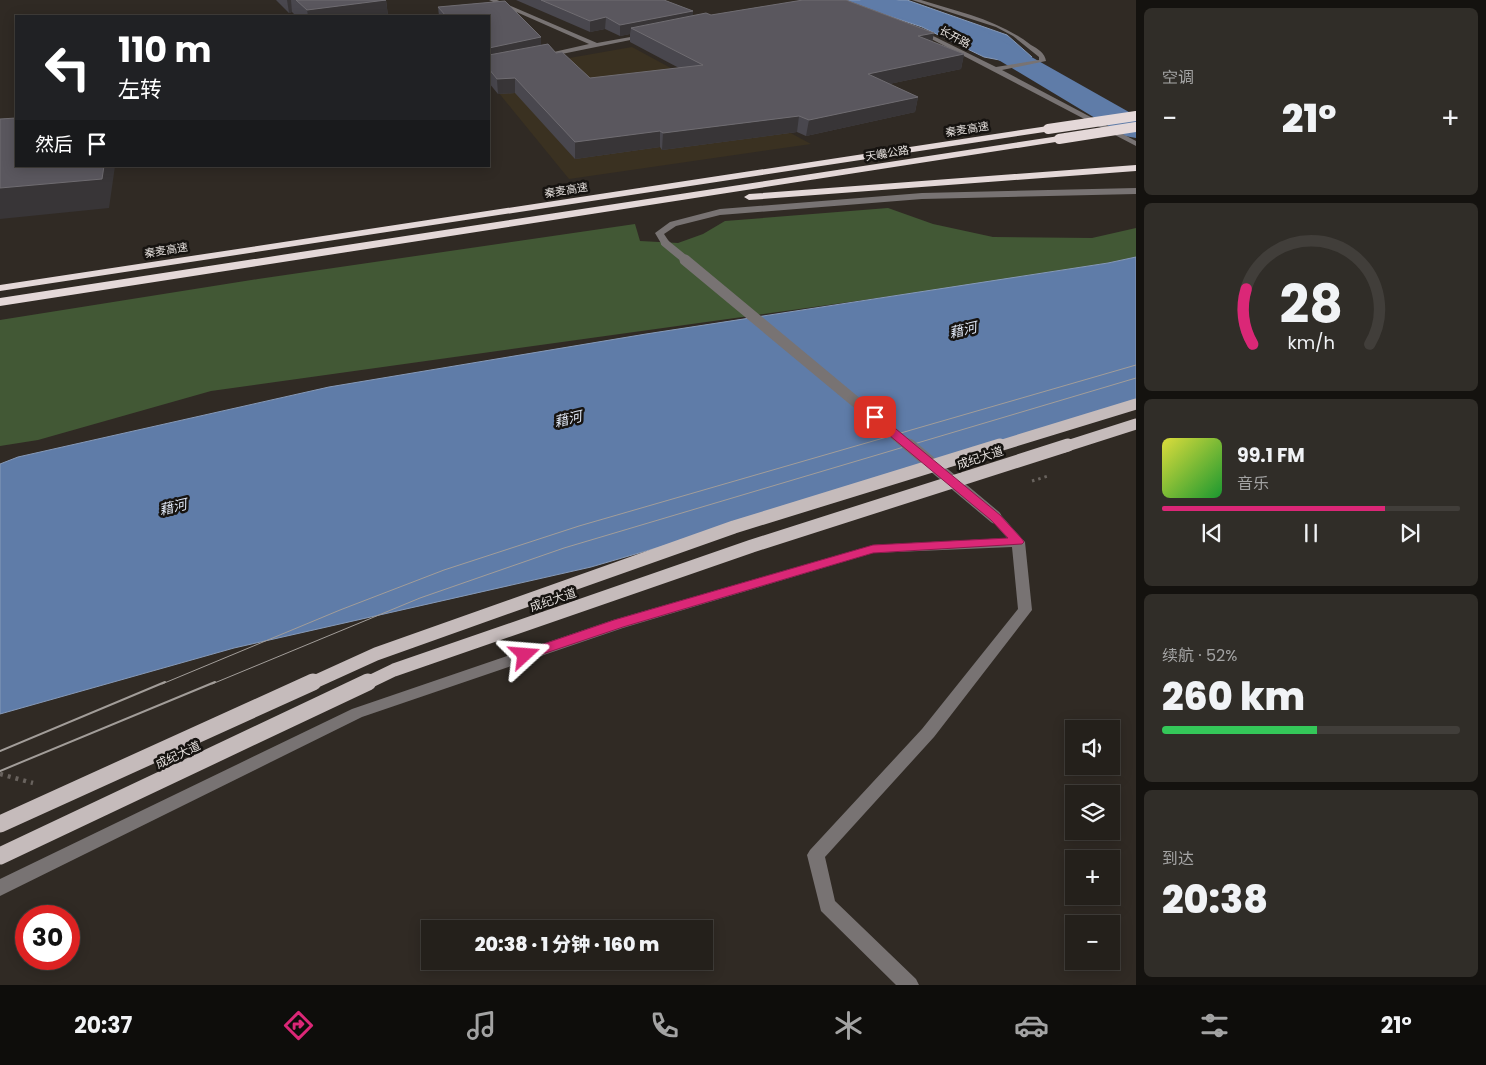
<!DOCTYPE html>
<html lang="zh">
<head>
<meta charset="utf-8">
<style>
	body { margin:0; font-family:Poppins,"Noto Sans SC",sans-serif; background:#302d28; color:#f1f3f6; height:100vh; display:flex; flex-direction:column; font-size:19px; white-space:nowrap }
	* { box-sizing:border-box; margin:0 }
	p { font-size:16px; color:#a3a3a3 }
	.icon { flex:none; width:28px; height:28px; fill:none; stroke:currentColor; stroke-width:2; stroke-linecap:round; stroke-linejoin:round }
	.map { position:relative; flex:1; overflow:hidden }
	.details { display:flex; flex-direction:column; gap:8px; padding:8px; background:#14120f; width:350px }
	.details>* { flex:none }
	.hud { position:absolute; left:15px; top:15px; width:475px; height:152px; border-radius:0px; box-shadow:0 2px 12px #0003,0 0 0 1px #413e3a; background:#202124; color:#fff; overflow:hidden }
	.controls { position:absolute; left:1065px; top:720px; display:grid; gap:10px }
	.controls a { display:grid; place-items:center; width:55px; height:55px; border-radius:0px; background:#24201b; box-shadow:0 2px 12px #0003,0 0 0 1px #413e3a; font-size:25px }
	.speed { position:absolute; left:15px; top:905px; display:flex; gap:10px; font-size:25px; font-weight:700; text-align:center }
	.speed>* { display:grid; place-content:center; width:65px; height:65px; border-radius:50%; background:#24201b; box-shadow:0 2px 12px #0003,0 0 0 1px #413e3a; line-height:1 }
	.speed .limit { border:8px solid #d22; background:#fff; color:#111 }
	.pin { position:absolute; display:grid; place-items:center; width:42px; height:42px; color:#fff; margin:-21px; border-radius:10px; box-shadow:0 2px 8px #0006 }
	.me { position:absolute; width:55px; margin:-28px; rotate:71deg; stroke-linejoin:round; filter:drop-shadow(0 0 4px #0008) }
	.turn { display:flex; align-items:center; gap:18px; height:105px; padding:0 20px; font-size:22px }
	.turn .icon { width:65px; height:65px; stroke-width:2.5 }
	.turn b { display:block; font-size:35px; line-height:42px }
	.then { display:flex; align-items:center; height:48px; padding:0 20px; background:#0003; gap:10px; font-size:19px }
	.big { font-size:38px; font-weight:800; line-height:1.1 }
	.details .card { flex:1; display:flex; flex-direction:column; justify-content:center; gap:8px; min-width:0; padding:0 18px; border-radius:8px; background:#302d28 }
	.details .dial { align-items:center; gap:0 }
	.dial svg { height:130px; overflow:visible; fill:none; stroke:#413e3a; stroke-width:7; stroke-linecap:round; text-anchor:middle }
	.dial text { fill:#f1f3f6; stroke:none }
	.song { display:flex; align-items:center; gap:15px }
	.cover { width:60px; height:60px; border-radius:8px; background:linear-gradient(135deg,hsl(60 70% 55%),hsl(130 70% 35%)) }
	.played { height:5px; border-radius:2px; background:linear-gradient(90deg,#db2777 75%,#413e3a 75%) }
	.keys { display:flex; justify-content:space-around; direction:ltr }
	.heat { display:flex; justify-content:space-between; align-items:center; font-size:28px; direction:ltr }
	.charge { height:8px; border-radius:4px; background:linear-gradient(90deg,#34c759 52%,#413e3a 0) }
	.trip { position:absolute; left:421px; top:920px; width:292px; height:50px; border-radius:0px; background:#24201b; box-shadow:0 2px 12px #0003,0 0 0 1px #413e3a; font-weight:800; line-height:50px; text-align:center }
	.tab-bar { display:flex; height:80px; justify-content:space-around; align-items:center; background:#0e0d0b; color:#a3a3a3 }
	.tab-bar .icon { width:35px; height:35px }
	.tab-bar .current { color:#db2777 }
	.tab-bar b { font-size:22px; color:#f1f3f6 }
	main { display:flex; flex:1; min-height:0 }
	.map>svg:first-child { display:block }
	.commercial { fill:#3a3121 }
	.green { fill:#425835 }
	.water { fill:#5f7ca8; stroke:#8699b7 }
	.lines { fill:none; stroke-linecap:round; stroke-linejoin:round }
	.river { fill:#5f7ca8; fill-rule:evenodd }
	.path-far1 { stroke:#69635e; stroke-width:3; stroke-dasharray:2.5 4; stroke-linecap:butt }
	.path { stroke:#69635e; stroke-width:4.5; stroke-dasharray:3 5; stroke-linecap:butt }
	.minor { fill:#787373; fill-rule:evenodd }
	.highway { fill:#e4d8d8; fill-rule:evenodd }
	.tram-far1 { stroke:#a29d99; stroke-width:1 }
	.tram { stroke:#a29d99; stroke-width:2 }
	.minor-bridge-far2 { stroke:#787373; stroke-width:8 }
	.minor-bridge-far1 { stroke:#787373; stroke-width:11 }
	.minor-bridge { stroke:#787373; stroke-width:13 }
	.major-bridge-far2 { stroke:#c5bbbb; stroke-width:11 }
	.major-bridge-far1 { stroke:#c5bbbb; stroke-width:13 }
	.major-bridge { stroke:#c5bbbb; stroke-width:17 }
	.highway-bridge { stroke:#e4d8d8; stroke-width:10 }
	.wall { fill:#49474e }
	.shaded-wall { fill:#383537 }
	.building { fill:#5a575e; stroke:#6f6c71 }
	.route { fill:#db2777; stroke:#8e194d }
	.labels { text-anchor:middle; stroke-width:5; stroke-linejoin:round; paint-order:stroke }
	.far-street-label { font-size:11px; fill:#e2ddda; stroke:#161310 }
	.street-label { font-size:12px; fill:#e2ddda; stroke:#161310 }
	.water-label { font-size:14px; font-style:italic; fill:#dce4f2; stroke:#161310 }
</style>
</head>
<body>
<main>
<div class="map">
<svg width="1136" height="985" viewBox="0 0 1136 985">
	<rect width="100%" height="100%" fill="#302a24"/>
	<path class="commercial" d="M632,47L811,144L569,179L489,81V72Z"/>
	<path class="green" d="M888,208L933,224L993,237L1092,238L1136,228V257L1108,263L964,286L211,391L38,440L0,446V320L258,279L635,224L640,241L678,243L703,234L725,221Z"/>
	<path class="water" d="M840,0H907L1007,35L1032,57L1010,62L984,57L922,27Z
		M1136,257V403L955,461L591,567L234,648L0,714V464L18,457L329,387L646,334L1108,263Z"/>
	<g class="lines">
		<path class="river" d="M860,0H896L980,28L1136,116V138L1125,136L962,38L864,5Z"/>
		<path class="path-far1" d="M1032,481L1048,476"/>
		<path class="path" d="M0,774L33,783"/>
		<path class="minor" d="M489,0H497L597,43L647,34L650,36L547,57L545,56V54L589,44Z
			M912,0H921C959,12 999,20 1031,45C1038,49 1045,53 1046,61L1002,70L1136,141V146L916,31L921,30L996,67L1039,60V57L1013,36L996,27Z
			M1136,188V194L922,199L720,215L676,226L664,234L670,243L665,246L662,245L655,233L670,222L720,209L922,193Z
			M995,513L1000,514L1025,542L1032,610L934,737L825,857L835,901L916,979L919,985H896L821,911L807,855L810,850L922,729L1018,609L1012,547L873,553L623,628L362,717L0,896V879L352,709L613,620L873,545L1007,538L989,517Z"/>
		<path class="highway" d="M1048,126L1053,129L1051,131L0,291V285Z
			M1059,136L1062,137V141L0,306V298Z
			M1136,165V171L749,200L744,197L749,194Z"/>
		<path class="tram-far1" d="M162,684L340,610L444,570L579,526L1136,365
			M212,684L420,598L564,548L1136,378"/>
		<path class="tram" d="M0,751L165,682
			M0,771L215,682"/>
		<path class="minor-bridge-far2" d="M665,243L687,261"/>
		<path class="minor-bridge-far1" d="M685,260L910,447"/>
		<path class="minor-bridge" d="M909,445L995,517"/>
		<path class="major-bridge-far2" d="M996,447L1136,404
			M1064,447L1136,424"/>
		<path class="major-bridge-far1" d="M310,684L376,654L734,527L1000,445
			M365,684L394,670L752,546L1068,445"/>
		<path class="major-bridge" d="M0,824L313,682
			M0,856L368,682"/>
		<path class="highway-bridge" d="M1048,129L1136,116
			M1059,139L1136,127"/>
	</g>
	<path class="wall" d="M276,0H386L388,16H296L292,12L289,13Z
		M516,0H664L693,11L692,16L706,13L711,15L803,0H846L934,33L932,42L964,54L961,69L889,84L918,97L915,112L806,136L797,132L662,150L660,147L575,159L515,93L498,94L489,83V16H439L438,7L505,1L541,37V45L548,44L556,53L562,52L590,78L679,68L630,42V34L620,36L605,29L590,32Z"/>
	<path class="shaded-wall" d="M287,0H291L292,12L289,13Z
		M386,0L388,16H308L307,10Z
		M693,11L692,22L631,28L630,34L620,36V25Z
		M606,17L605,29L590,32V21Z
		M934,33L931,47L918,36Z
		M541,37V52L489,62V48Z
		M964,54L961,69L865,89L868,74Z
		M515,78V93L498,94L497,79Z
		M918,97L915,112L806,136L809,120Z
		M799,116L797,132L662,150L663,133Z
		M660,131V147L575,159V142Z
		M104,166H115L109,208L0,219V188Z"/>
	<path class="building" d="M296,0H386L307,10Z
		M541,0H664L693,11L620,25L606,17L590,21Z
		M803,0H846L934,33L918,36L964,54L868,74L918,97L809,120L799,116L663,133L660,131L575,142L515,78L497,79L489,69V55L548,44L556,53L562,52L590,78L703,65L631,28L706,13L711,15Z
		M505,1L541,37L489,48V16H446L438,7Z
		M16,118V166H104L102,179L0,188V119Z"/>
	<path class="route" d="M875,414L879,415L1000,515L1022,539L1024,542L1022,544L873,553L623,627L525,660L520,659L518,655L520,652L614,620L873,545L1008,538L991,520L871,420L870,417Z"/>
	<g class="labels">
		<g class="far-street-label">
			<text transform="translate(955 37) rotate(28)" y="4">长开路</text>
			<text transform="translate(967 129) rotate(-9)" y="4">秦麦高速</text>
			<text transform="translate(887 153) rotate(-9)" y="4">天巉公路</text>
			<text transform="translate(566 190) rotate(-9)" y="4">秦麦高速</text>
			<text transform="translate(166 250) rotate(-9)" y="4">秦麦高速</text>
		</g>
		<g class="street-label">
			<text transform="translate(980 458) rotate(-18)" y="4">成纪大道</text>
			<text transform="translate(553 600) rotate(-19)" y="4">成纪大道</text>
			<text transform="translate(178 755) rotate(-25)" y="4">成纪大道</text>
		</g>
		<g class="water-label">
			<text transform="translate(963 330) rotate(-13)" y="5">藉河</text>
			<text transform="translate(568 419) rotate(-13)" y="5">藉河</text>
			<text transform="translate(173 507) rotate(-13)" y="5">藉河</text>
		</g>
	</g>
</svg>
<div class="controls">
<a><svg class="icon" aria-label="sound" viewBox="0 0 24 24"><path d="M4 9h4l5-4v14l-5-4H4zM17 9q2 3 0 6"/></svg></a>
<a><svg class="icon" aria-label="layers" viewBox="0 0 24 24"><path d="M12 4l9 5-9 5-9-5zM3 14l9 5 9-5"/></svg></a>
<a>+</a>
<a>−</a>
</div>
<div class="speed"><div class="limit">30</div></div>
<div class="pin" style="left:875px;top:417px;background:#d93025"><svg class="icon" aria-label="arrive" viewBox="0 0 24 24"><path d="M6 21V4h12l-3 4 3 4H6"/></svg></div>
<svg class="me" style="left:525px;top:655px" viewBox="-20 -20 40 40"><path d="M0-17L14 15 0 8-14 15z" fill="#db2777" stroke="#fff" stroke-width="4"/></svg>
<div class="trip">20:38 · 1 分钟 · 160 m</div>
<div class="hud">
<div class="turn"><svg class="icon" aria-label="left" viewBox="0 0 24 24"><path d="M17 20v-9H6M10 6l-5 5 5 5"/></svg><div><b>110 m</b>左转</div></div>
<div class="then">然后<svg class="icon" aria-label="arrive" viewBox="0 0 24 24"><path d="M6 21V4h12l-3 4 3 4H6"/></svg></div>
</div>
</div>
<section class="details">
<div class="card"><p>空调</p>
<div class="heat"><a>−</a><b class="big">21°</b><a>+</a></div>
</div>
<div class="card dial"><svg viewBox="0 0 100 80">
<path d="M14 69A42 42 0 1 1 86 69"/>
<path d="M14 69A42 42 0 0 1 10 35" stroke="#db2777"/>
<text x="50" y="56" font-size="32" font-weight="700">28</text>
<text x="50" y="72" font-size="11">km/h</text>
</svg></div>
<div class="card">
<div class="song"><i class="cover"></i><div><b>99.1 FM</b><p>音乐</p></div></div>
<div class="played"></div>
<div class="keys"><svg class="icon" aria-label="previous" viewBox="0 0 24 24"><path d="M18 5L8 12l10 7zM5 5v14"/></svg><svg class="icon" aria-label="pause" viewBox="0 0 24 24"><path d="M8 5v14M16 5v14"/></svg><svg class="icon" aria-label="next" viewBox="0 0 24 24"><path d="M6 5l10 7-10 7zM19 5v14"/></svg></div>
</div>
<div class="card"><p>续航 · 52%</p><b class="big">260 km</b><div class="charge"></div></div>
<div class="card"><p>到达</p><b class="big">20:38</b></div>
</section>
</main>
<nav class="tab-bar">
<b>20:37</b>
<svg class="icon current" aria-label="directions" viewBox="0 0 24 24"><path d="M12 3l9 9-9 9-9-9zM9 14v-3h6M13 9l2 2-2 2"/></svg>
<svg class="icon" aria-label="music" viewBox="0 0 24 24"><path d="M9 18V5l10-2v13"/><circle cx="6" cy="18" r="3"/><circle cx="16" cy="16" r="3"/></svg>
<svg class="icon" aria-label="phone" viewBox="0 0 24 24"><path d="M5 4h4l2 5-3 2q2 4 5 5l2-3 5 2v4C11 20 4 13 5 4z"/></svg>
<svg class="icon" aria-label="climate" viewBox="0 0 24 24"><path d="M12 3v18M4 7l16 10M4 17L20 7"/></svg>
<svg class="icon" aria-label="car" viewBox="0 0 24 24"><path d="M5 17H2v-5l4-1 3-4h7l3 4 3 1v5h-3M9 17h6M6 11h13"/><circle cx="7" cy="17" r="2"/><circle cx="17" cy="17" r="2"/></svg>
<svg class="icon" aria-label="filters" viewBox="0 0 24 24"><path d="M4 7h16M4 17h16"/><circle cx="9" cy="7" r="2"/><circle cx="15" cy="17" r="2"/></svg>
<b>21°</b>
</nav>
</body>
</html>
